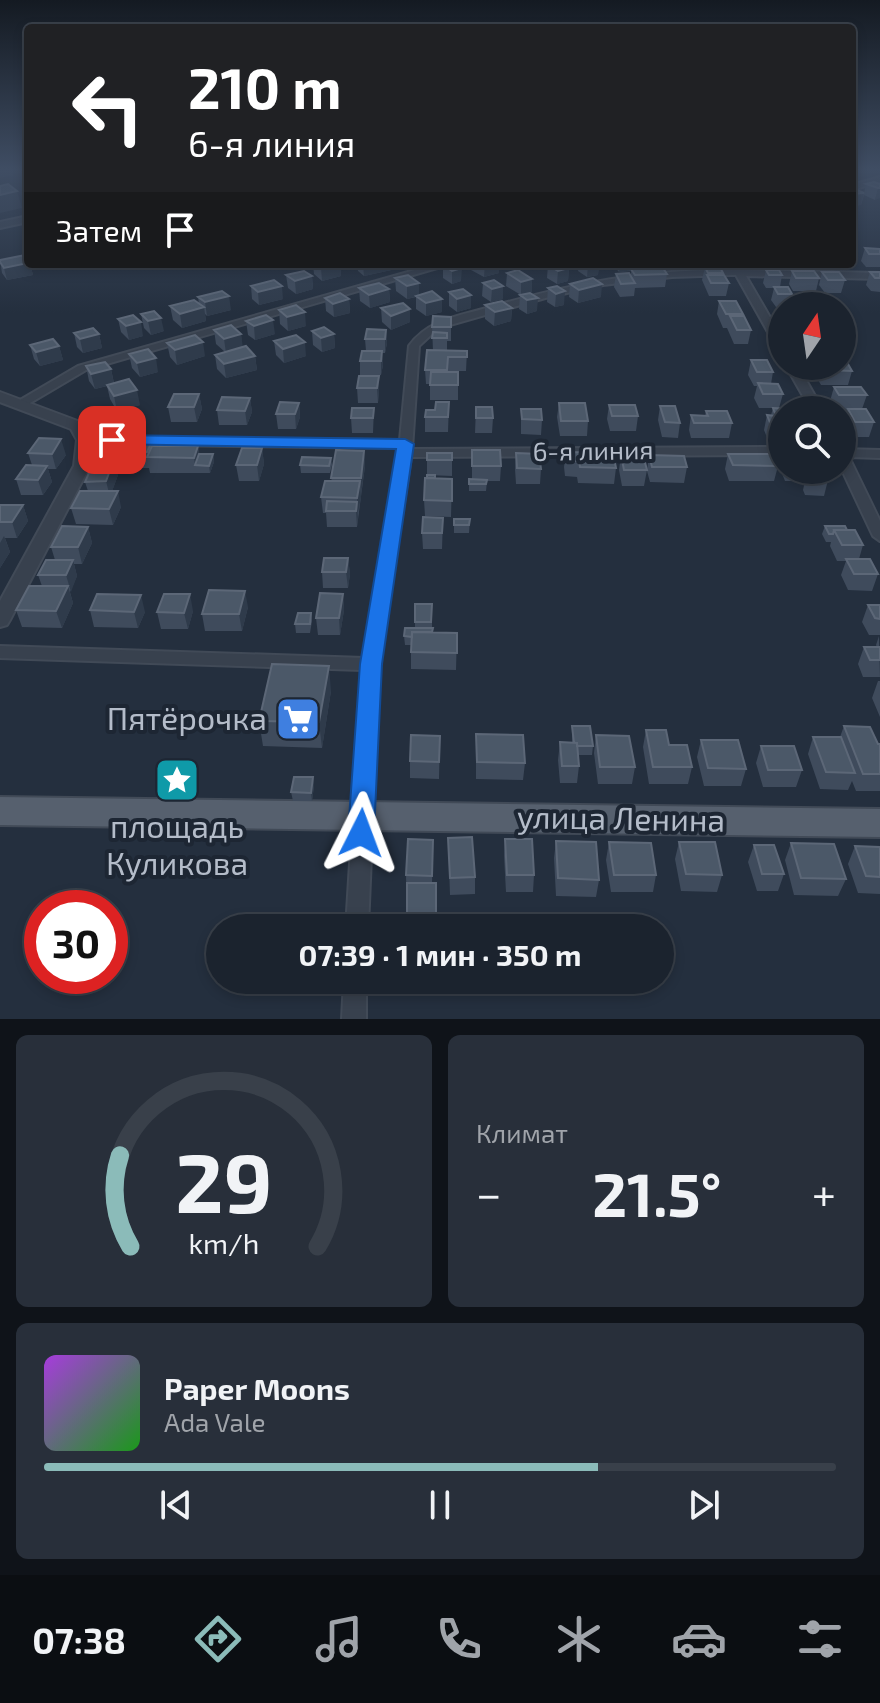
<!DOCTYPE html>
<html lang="ru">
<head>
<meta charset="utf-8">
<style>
	body { margin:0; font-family:"Exo 2",sans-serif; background:#282f3a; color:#f1f3f6; height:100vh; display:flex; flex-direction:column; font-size:30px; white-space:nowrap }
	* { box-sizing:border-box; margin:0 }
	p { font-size:26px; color:#a0a4aa }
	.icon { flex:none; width:44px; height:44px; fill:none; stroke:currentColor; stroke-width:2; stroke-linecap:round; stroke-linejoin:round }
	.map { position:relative; height:1019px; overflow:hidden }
	.sheet { display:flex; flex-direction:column; gap:16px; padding:16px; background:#0f1319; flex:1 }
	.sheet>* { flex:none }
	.guide { position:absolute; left:24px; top:24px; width:832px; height:244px; border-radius:8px; box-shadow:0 4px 12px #0003,0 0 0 2px #39404a; background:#202124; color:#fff; overflow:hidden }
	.needle { width:52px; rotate:13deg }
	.tools { position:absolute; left:768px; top:292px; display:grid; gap:16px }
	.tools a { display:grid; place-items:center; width:88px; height:88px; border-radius:50%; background:#1b232e; box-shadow:0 4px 12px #0003,0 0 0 2px #39404a; font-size:40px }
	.speed { position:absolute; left:24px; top:890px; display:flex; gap:16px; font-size:40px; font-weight:700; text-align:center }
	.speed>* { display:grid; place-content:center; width:104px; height:104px; border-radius:50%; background:#1b232e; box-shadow:0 4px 12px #0003,0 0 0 2px #39404a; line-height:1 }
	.speed .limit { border:12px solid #d22; background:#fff; color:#111 }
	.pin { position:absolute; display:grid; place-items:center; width:68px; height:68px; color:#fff; margin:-34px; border-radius:16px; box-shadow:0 4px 12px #0006 }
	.me { position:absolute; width:88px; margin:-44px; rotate:3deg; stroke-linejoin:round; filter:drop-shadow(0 0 6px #0008) }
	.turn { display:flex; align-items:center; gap:28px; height:168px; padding:0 32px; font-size:36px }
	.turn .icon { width:104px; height:104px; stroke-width:2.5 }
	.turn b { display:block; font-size:56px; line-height:68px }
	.then { display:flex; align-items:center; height:76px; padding:0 32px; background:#0003; gap:16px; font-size:30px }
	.big { font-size:60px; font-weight:700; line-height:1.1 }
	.sheet .card { flex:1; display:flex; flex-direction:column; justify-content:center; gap:12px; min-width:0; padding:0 28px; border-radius:12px; background:#282f3a }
	.sheet .dial { align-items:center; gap:0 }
	.dial svg { height:208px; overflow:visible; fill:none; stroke:#39404a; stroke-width:7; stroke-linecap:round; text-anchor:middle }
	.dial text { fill:#f1f3f6; stroke:none }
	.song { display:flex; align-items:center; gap:24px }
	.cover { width:96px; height:96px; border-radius:12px; background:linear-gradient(135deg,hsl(280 70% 55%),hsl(120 70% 35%)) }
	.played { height:8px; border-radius:4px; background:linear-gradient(90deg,#8bbbb9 70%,#39404a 70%) }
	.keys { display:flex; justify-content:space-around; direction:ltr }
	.heat { display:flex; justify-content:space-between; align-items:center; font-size:44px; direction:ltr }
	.sheet .tiles { flex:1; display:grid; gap:16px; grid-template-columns:1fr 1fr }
	.card:last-child { grid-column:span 2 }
	.trip { position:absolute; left:206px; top:914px; width:468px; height:80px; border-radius:40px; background:#1b232e; box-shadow:0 4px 12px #0003,0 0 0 2px #39404a; font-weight:700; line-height:80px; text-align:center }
	.dock { display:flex; height:128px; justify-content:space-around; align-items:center; background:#0b0e12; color:#a0a4aa }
	.dock .icon { width:56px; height:56px }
	.dock .on { color:#8bbbb9 }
	.dock b { font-size:36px; color:#f1f3f6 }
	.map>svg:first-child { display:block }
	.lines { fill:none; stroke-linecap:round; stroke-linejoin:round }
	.minor-casing { stroke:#414a57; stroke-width:4 }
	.tertiary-casing { stroke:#414a57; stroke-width:4 }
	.primary-casing { stroke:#414a57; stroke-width:4 }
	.minor { fill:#38414e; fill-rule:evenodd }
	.tertiary { fill:#38414e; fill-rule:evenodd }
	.primary { fill:#56606e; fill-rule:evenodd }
	.wall { fill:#3f4b5c }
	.shaded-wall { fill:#2f3b4b }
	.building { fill:#4b5868; stroke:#5c6777; stroke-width:2 }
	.route { fill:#1a73e8; stroke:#114b97; stroke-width:2 }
	.labels { text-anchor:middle; stroke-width:8; stroke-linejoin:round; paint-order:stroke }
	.street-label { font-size:26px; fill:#b4bcc9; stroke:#1d2633 }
	.near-poi-label { font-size:32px; fill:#b4bcc9; stroke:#1d2633; text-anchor:end }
	.near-street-label { font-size:32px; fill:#b4bcc9; stroke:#1d2633 }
</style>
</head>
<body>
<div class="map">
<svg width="880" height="1019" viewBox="0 0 880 1019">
	<rect width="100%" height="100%" fill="#242f3e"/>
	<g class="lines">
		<g class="minor-casing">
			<path id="minor" d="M880,177V182L852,190V185Z
				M28,216V222L0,228V222Z
				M436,264H451L86,370L25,406H17L15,403L78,366Z
				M737,265L743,270L880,273V279L746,276L782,338V351L777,348L736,275H731L672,277L603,285L549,297L450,325L432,334L419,346L412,449L782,447V455L411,457L379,664L368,928H346L362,670L0,658V646L364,658L399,448L85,444L79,440L81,437L400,440L409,346C428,319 460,316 490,307C574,283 646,269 733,270L734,266Z
				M786,366H798L823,410H811Z
				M842,449L880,450V458L849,457L880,521V541L873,536L842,470Z
				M344,980H366V1019H342Z"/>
		</g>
		<g class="tertiary-casing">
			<path id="tertiary" d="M0,392L83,423L93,440L90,466L10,620L7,625L0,627V601L74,466L77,440L71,429L0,402Z"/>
		</g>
		<g class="primary-casing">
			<path id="primary" d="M0,797L880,809V837L0,825Z"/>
		</g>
		<use href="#minor" class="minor"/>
		<use href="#tertiary" class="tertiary"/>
		<use href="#primary" class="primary"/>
	</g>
	<path class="wall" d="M24,170H28V187Z
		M866,184H880L875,200L864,195L861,205L852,206V188L864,193Z
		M865,248L880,249V267H866L861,261Z
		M0,260L30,264L33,275L7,280L2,273Z
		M313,264H340L341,276L322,281L314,274Z
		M357,264H396V269L364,276L358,271Z
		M447,264L461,281L452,284L443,278V265Z
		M472,264H517V267L504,270L499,268V273L484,277L471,270Z
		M579,264H599L598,275L587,277L578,271Z
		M614,264H634V269H644L640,264H667L666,268H663L667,274L665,287L635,288L634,296L620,297L614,287L616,274L631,276V271L619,272L614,266Z
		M699,264H715V267H700Z
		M790,264H810V266H792Z
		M548,265L569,268L568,281L557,284L547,278Z
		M705,267L723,273V275L729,283L726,296H709L702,280Z
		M766,270L782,275L780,287L792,294L789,306L776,307L771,300L774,288H766L763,283Z
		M792,271L819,278L816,291H793L789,284Z
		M822,272L845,280L841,293H825L819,285Z
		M870,272H880V292L871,291L866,285Z
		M507,273L532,279V292L521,295L506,286Z
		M286,275L312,276L313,289L296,294L288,288Z
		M395,278L419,295L442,312L426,316L416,309V297L407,299L396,291Z
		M494,280L503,299L491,302L482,296L483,283Z
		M570,284L601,297L578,303L569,297Z
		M251,286L283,299L259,305L252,299Z
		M557,286L564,305L555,307L547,302L548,288Z
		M359,288L389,289L390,302L370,308L360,301Z
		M449,292L471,295V308L457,312L449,306Z
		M530,293L537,311L527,314L519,309L520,295Z
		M198,297L231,310L207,316L205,314L206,321L182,328L173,320L170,306L199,304Z
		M325,298L349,299L350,313L334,317L326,311Z
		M719,301L743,314L742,316L751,330L748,344H734L727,328H723L717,314Z
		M485,305L512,308L511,321L494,326L485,319Z
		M381,308L410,309V322L391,330L382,322Z
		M279,310L306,326L288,331L280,324Z
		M141,314L164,331L151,335L144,328Z
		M451,317V341H447V351H467L466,371H448V372H458V400H430V384H426L425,370L433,351L432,327Z
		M118,319L143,336L129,340L121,332Z
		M246,321L275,334L255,340L248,335Z
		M214,330L241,334L242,347L255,356L257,370L226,378L217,369L215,355L225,352L216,344Z
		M386,330L387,343L385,353H382L383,365L381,375H360V361L366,351L365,339Z
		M312,331L334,334L335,348L322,352L313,345Z
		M74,333L99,334L102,348L83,353L77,347Z
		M274,341L306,356L284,363L276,355Z
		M167,343L205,356L177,365L170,357Z
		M30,345L59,346L63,360L40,366L34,359Z
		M129,354L158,372L140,377L132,368Z
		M751,360L773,372L771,384L783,394L779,408H759L754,398L757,386H754L748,375Z
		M86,366L111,369L114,383L140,405L117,411L110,399L107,386L95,389L89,381Z
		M811,366H842L852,371L848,385H821L817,378L820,367H812Z
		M359,376L379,390L378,403H358L357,388Z
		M834,387L867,395L862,409L874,422L869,437H851L843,424L847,410H835L830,401Z
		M199,394L202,409L197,422H171L168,407Z
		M250,398L252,412L247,425H219L217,410Z
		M449,402L448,432H425V417Z
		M299,403L300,417L296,429H278L276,414Z
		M559,403L588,421L587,436H560L557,417Z
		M609,405L638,416L636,431H610L607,419Z
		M660,406L680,423L678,438L662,437L658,420Z
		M476,407L493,418L492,433H475Z
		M374,408L373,433H352L351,418Z
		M773,408L782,410V440H768L764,430L767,415H771Z
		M521,409L542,420L541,435L521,434Z
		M706,411L732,423L729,438H691L689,430L691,415L705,416Z
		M152,441L153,446H198L199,454H213L214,462L210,473H150L149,468H119L115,452Z
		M262,448L264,464L259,481H239L236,465Z
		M472,450L501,466L500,481H487L486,491H469V479H472Z
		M364,451L365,466L357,527H327L326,513H323L321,497L332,481L331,478Z
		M566,452L616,468L614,484L578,483L577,477L565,476L564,467Z
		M28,453L66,455L56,469H48L52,482L43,495H21L16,479L32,465Z
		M427,453H452V476L427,475Z
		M516,453L541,469L540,484H516L515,469Z
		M728,454L778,466L774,481H729L725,469Z
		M621,455L647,470L644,486H622L619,470Z
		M649,455L687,467L684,483L650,482L647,471Z
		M331,458L332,465L330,473H301L300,465Z
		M89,461L118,475L112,491L121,507L113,525L76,524L71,508L88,491L85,482L89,474L87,467Z
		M782,467V470H819L818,474L828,480L824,496L805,495L803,490L805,481H785L781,471Z
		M435,478L452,479L451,517L425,516L424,500Z
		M0,505H23L28,521L17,538H5L10,552L0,568Z
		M443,518L442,549H423L422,533Z
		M454,519H470L469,533H454Z
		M825,526L847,530L863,545L859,559L878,574L872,591L848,590L841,575L846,561H837L830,546L831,542H826L822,534Z
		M88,527L92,543L82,564H74L77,576L70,592L73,603L62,628L22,627L16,610L42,586L38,575L55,560L51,547Z
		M348,558L350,574L348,588H323L322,572Z
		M343,594L344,610L340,635H318L316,618Z
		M415,604H432V632L457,633L456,670L411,669V645H405L404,636L415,628Z
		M868,605H880V635H869L862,622Z
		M248,607L242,631H205L202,614Z
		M90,610L145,612L138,628L94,627Z
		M193,611L188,629H161L157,612Z
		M311,613L312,621L310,633H296L295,624Z
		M879,636L880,677H863L858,664L864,647H877L876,645Z
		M878,681H880V717L872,698Z
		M331,691L322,748L263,746L259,721Z
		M572,726L593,746L592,755H578L579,766L577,783H560L558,760L560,742L572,743Z
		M844,726L878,744H880V791H856L852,781L848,790L820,789L808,754L813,737H840Z
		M646,730L669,745L692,767L688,784H649L643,747Z
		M476,734L525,763L523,780L476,779Z
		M596,735L635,767L632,784H598L594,753Z
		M440,736L439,779L410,778V761Z
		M701,740L746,769L741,786H704L697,757Z
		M761,746L802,770L796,787H763L756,763Z
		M313,777L314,786L312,801H293L291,792Z
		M448,838L475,877V894L450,895Z
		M505,839L534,875L533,892H506L504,856Z
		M433,840L432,883H436V928H407L406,875Z
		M556,841L599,880L596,897L556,896L554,858Z
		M609,842L656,875L653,892H611L606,860Z
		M679,842L722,875L717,892L681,891L675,859Z
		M791,843L846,879L838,896L794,895L785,860Z
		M754,845L784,874L778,891H757L748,862Z
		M855,846L880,847V894L858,893L848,864Z"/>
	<path class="shaded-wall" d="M0,170H11L13,175L0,178Z
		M878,188H880V198L875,200Z
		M17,191L22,208L0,213V195Z
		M864,193L861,205L852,206L854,195Z
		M28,263V264H30L33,275L7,280L4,268Z
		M336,264H340L341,276L322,281L321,268Z
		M363,264H396V269L364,276Z
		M485,264H499V273L484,277Z
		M505,264H517V267L504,270Z
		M599,264L598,275L587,277L588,265Z
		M620,264H634V270L619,272Z
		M462,268L461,281L452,284V271Z
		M569,268L568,281L557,284L558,271Z
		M312,276L313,289L296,294L295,281Z
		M532,279V292L521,295V282Z
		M419,283V296L407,299V286Z
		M602,284L601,297L578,303L579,290Z
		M282,286L283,299L259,305L258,292Z
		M503,286V299L491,302L492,289Z
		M389,289L390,302L370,308L369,295Z
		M565,291L564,305L555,307L556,294Z
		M471,295V308L457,312V299Z
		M229,296L231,310L207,316L205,302Z
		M538,298L537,311L527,314V300Z
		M349,299L350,313L334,317L333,304Z
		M442,299V312L426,316V303Z
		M204,307L206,321L182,328L180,314Z
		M512,308L511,321L494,326L495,312Z
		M410,309V322L391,330V316Z
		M305,312L306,326L288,331L287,317Z
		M161,318L164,331L151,335L148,321Z
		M273,320L275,334L255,340L254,326Z
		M141,322L143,336L129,340L126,326Z
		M386,330L387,343L385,353V339Z
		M99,334L102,348L83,353L80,339Z
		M241,334L243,348L226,353L224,339Z
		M334,334L335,348L322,352L321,338Z
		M203,342L205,356L177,365L175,350Z
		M305,342L306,356L284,363L283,349Z
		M59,346L63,360L40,366L36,352Z
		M382,351L383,365L381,375V361Z
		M255,356L257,370L226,378L224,364Z
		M156,358L158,372L140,377L137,363Z
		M111,369L114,384L95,389L91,374Z
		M379,376V390L378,403L377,388Z
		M137,390L140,405L117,411L114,396Z
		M199,394L202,409L197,422L194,407Z
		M250,398L252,412L247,425L245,411Z
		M299,403L300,417L296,429L295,414Z
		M61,439L66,455L56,469L52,454Z
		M198,446L201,461L195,465L194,458Z
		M262,448L264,464L259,481L257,465Z
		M364,451L365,466L361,494V478Z
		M213,454L214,462L210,473L209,466Z
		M114,460L118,475L110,497L106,481Z
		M47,466L52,482L43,495L38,480Z
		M360,481L361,497L358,513L357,498Z
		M118,491L121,507L113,525L109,509Z
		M357,502L358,517L357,527L356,511Z
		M23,505L28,521L17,538L12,522Z
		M88,527L92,543L82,564L78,547Z
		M4,536L10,552L0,568V543Z
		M348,558L350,574L348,588L346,572Z
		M73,560L77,576L71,592L66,575Z
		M68,586L73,603L62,628L56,611Z
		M245,591L248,607L242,631L239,614Z
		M190,594L193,611L188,629L184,613Z
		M343,594L344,610L340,635L339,618Z
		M141,595L145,612L138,628L134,612Z
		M329,666L331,691L322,748L319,722Z
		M313,777L314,786L312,801L311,793Z"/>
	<path class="building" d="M874,182L880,184V188H878L866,184Z
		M8,184L17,191L0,195V186Z
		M852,188L864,193L852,194Z
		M865,248L880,249V254H869Z
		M25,255L28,260V263L4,268L0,262V260Z
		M316,264H336L321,268Z
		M447,264H455L462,268L452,271L443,265Z
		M552,264H562L569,268L558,271L548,265Z
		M705,267H720L723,273H708Z
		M663,268L667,274L635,275L631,269Z
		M518,270L532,279L521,282L507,273Z
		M766,270H779L782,275H769Z
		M304,271L312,276L295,281L286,275Z
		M792,271H814L819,278H796Z
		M822,272H839L845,280H828Z
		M870,272H880V278H875Z
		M629,273L635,283L621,284L616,274Z
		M408,275L419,283L407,286L395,278Z
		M707,275H724L729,283H711Z
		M593,278L602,284L579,290L570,284Z
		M274,280L282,286L258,292L251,286Z
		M494,280L503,286L492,289L483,283Z
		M379,283L389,289L369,295L359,288Z
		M557,286L565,291L556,294L548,288Z
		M774,287H788L792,294H778Z
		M463,289L471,295L457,299L449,292Z
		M222,291L229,296L205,302L198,297Z
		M432,291L442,299L426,303L416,296Z
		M340,293L349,299L333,304L325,298Z
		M530,293L538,298L527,300L520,295Z
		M194,300L204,307L180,314L170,306Z
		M793,300H807L810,305H797Z
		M502,301L512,308L495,312L485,305Z
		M719,301H736L743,314H726Z
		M403,303L410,309L391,316L381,308Z
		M296,305L305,312L287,317L279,310Z
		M154,311L161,318L148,321L141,314Z
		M133,315L141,322L126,326L118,319Z
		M266,315L273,320L254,326L246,321Z
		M433,316L451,317V327H432Z
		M730,316H744L751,330H737Z
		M231,325L241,334L224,339L214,330Z
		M324,327L334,334L321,338L312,331Z
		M93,328L99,334L80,339L74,333Z
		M367,329L386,330L385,339H365Z
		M433,332L447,333V338H432Z
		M195,335L203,342L175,350L167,343Z
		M296,335L305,342L283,349L274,341Z
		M53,339L59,346L36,352L30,345Z
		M246,346L255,356L224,364L215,355Z
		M148,349L156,358L137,363L129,354Z
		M427,350L467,351V357H448L447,370H425Z
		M362,351H382L381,361H360Z
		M751,360H767L773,372H757Z
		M105,362L111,369L91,374L86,366Z
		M842,364H848L852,371L825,370L822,366H842Z
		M431,372H458V385H430Z
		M359,376H379L377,388H357Z
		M129,379L137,390L114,396L107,385Z
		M758,383L778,384L783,394H763Z
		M834,387H861L867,395H839Z
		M174,394H199L194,407H168Z
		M222,397L250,398L245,411L217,410Z
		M280,402L299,403L295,414H276Z
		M436,402H449L448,417H425L426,410H435Z
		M559,403H585L588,421H561Z
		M609,405H635L638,416H612Z
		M660,406H675L680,423L665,422Z
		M476,407H492L493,418H476Z
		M352,408H374L373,418H351Z
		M773,408L791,409V410H782V425H771L767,415L776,416Z
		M521,409H541L542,420L522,419Z
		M848,409H866L874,422H855Z
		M706,411H727L732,423H694L691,415L708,416Z
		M39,438L61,439L52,454L28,453Z
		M121,440L152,441L147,452H115Z
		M152,446H198L194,458L147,457Z
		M242,448H262L257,465H236Z
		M336,450L364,451L361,478H331Z
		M472,450H500L501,466H472Z
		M566,452L613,453L616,468L580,467L579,461H567Z
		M427,453H452V460H427Z
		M516,453L539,454L541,469L517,468Z
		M199,454H213L209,466L195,465Z
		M728,454H773L778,466L733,465Z
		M621,455H643L647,470H624Z
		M649,455L684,456L687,467H652Z
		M302,457L331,458L329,466L300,465Z
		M114,460L106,481L85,482L92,466L87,467L89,461Z
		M26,465L47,466L38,480L16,479Z
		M807,474H825L828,480H810Z
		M427,475H435V478H427Z
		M425,478L452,479V501L424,500Z
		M469,479L487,480L486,484H469Z
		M325,481H360L357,498L321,497Z
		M80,491H118L109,509L71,508Z
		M327,501L357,502L356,511H326Z
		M0,505H23L12,522H0Z
		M423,517L443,518L442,533H422Z
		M454,519H470L469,525H454Z
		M62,526L88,527L78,547H51Z
		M825,526H845L847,530H834L833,534H829Z
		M834,530H855L863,545H842Z
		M324,558H348L346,572H322Z
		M846,559H870L878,574H854Z
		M46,560H73L66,575H38Z
		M29,586H68L56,611L16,610Z
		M209,590L245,591L239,614H202Z
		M320,593L343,594L339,618H316Z
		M97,594L141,595L134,612L90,610Z
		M164,594H190L184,613L157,612Z
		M415,604H432L431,622H415Z
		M868,605H880V619L875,618Z
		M298,613H311L310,624H295Z
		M405,628H433L432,632H412V637L404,636Z
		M412,632L457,633V653L411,652Z
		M864,647H880V660H870Z
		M272,664L329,666L319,722L259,721Z
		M572,726H590L593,746H577V743H574Z
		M844,726L870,727L878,744H880V774H863Z
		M646,730H666L669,745H687L692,767H653Z
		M476,734L523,735L525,763L477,762Z
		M411,735L440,736L439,762L410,761Z
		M596,735L629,736L635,767H600Z
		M813,737H841L855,773L826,772Z
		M701,740H738L746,769L708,768Z
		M560,742L577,743L579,766H562Z
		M761,746H794L802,770H768Z
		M294,777H313L311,793L291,792Z
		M472,837L475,877L450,878L448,838Z
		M408,839L433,840L432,876L406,875Z
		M505,839H532L534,875H507Z
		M556,841L596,842L599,880L558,878Z
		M609,842L651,843L656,875H614Z
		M679,842H715L722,875L686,874Z
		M791,843L834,844L846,879L801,878Z
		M754,845H774L784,874H762Z
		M855,846L880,847V877L866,876Z
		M407,883H436V921H407Z"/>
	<linearGradient id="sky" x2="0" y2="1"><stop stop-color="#141a22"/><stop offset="0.54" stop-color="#3f4d63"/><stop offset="1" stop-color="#3f4d63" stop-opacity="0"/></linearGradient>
	<rect width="880" height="313" fill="url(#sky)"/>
	<path class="route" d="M112,435L405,439L414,444L382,664L374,833L370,841L361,845L352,841L348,833L360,664L396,449L107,444L104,440L107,436Z"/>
	<defs>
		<g id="supermarket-square" transform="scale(2.3)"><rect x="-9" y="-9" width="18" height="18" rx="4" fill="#3f7fe0" stroke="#1d2633"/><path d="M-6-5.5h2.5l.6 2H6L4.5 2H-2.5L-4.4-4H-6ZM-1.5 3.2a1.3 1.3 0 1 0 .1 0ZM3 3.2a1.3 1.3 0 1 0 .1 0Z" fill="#fff"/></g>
		<g id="sight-square" transform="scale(2.3)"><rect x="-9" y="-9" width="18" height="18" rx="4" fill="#0f9aa8" stroke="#1d2633"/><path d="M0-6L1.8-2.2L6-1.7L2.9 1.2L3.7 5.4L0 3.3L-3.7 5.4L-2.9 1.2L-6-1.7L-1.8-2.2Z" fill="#fff"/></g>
	</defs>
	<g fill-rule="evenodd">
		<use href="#supermarket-square" x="298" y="719"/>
		<use href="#sight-square" x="177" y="780"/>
	</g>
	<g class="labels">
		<g class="street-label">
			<text transform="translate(593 451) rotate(-1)" y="9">6-я линия</text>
		</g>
		<g class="near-poi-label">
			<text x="267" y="730">Пятёрочка</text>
			<text x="177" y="838" text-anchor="middle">площадь<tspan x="177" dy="37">Куликова</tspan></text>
		</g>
		<g class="near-street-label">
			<text transform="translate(621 819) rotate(1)" y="11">улица Ленина</text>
		</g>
	</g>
</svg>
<div class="tools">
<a><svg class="needle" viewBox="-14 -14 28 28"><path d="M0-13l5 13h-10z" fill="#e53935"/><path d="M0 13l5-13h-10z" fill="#a0a4aa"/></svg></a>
<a><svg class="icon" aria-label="search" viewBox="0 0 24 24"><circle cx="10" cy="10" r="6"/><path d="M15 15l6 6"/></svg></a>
</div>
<div class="speed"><div class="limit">30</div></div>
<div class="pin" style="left:112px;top:440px;background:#d93025"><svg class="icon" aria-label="arrive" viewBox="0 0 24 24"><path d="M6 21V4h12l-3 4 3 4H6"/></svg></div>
<svg class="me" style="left:361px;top:833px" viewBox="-20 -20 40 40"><path d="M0-17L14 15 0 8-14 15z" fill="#1a73e8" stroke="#fff" stroke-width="4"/></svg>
<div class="trip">07:39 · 1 мин · 350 m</div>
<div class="guide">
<div class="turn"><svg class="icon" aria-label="left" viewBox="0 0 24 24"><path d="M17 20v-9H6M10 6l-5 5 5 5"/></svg><div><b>210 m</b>6-я линия</div></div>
<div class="then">Затем<svg class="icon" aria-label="arrive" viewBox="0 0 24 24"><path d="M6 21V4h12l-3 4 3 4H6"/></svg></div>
</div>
</div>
<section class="sheet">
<div class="tiles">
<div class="card dial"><svg viewBox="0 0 100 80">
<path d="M14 69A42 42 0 1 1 86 69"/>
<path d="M14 69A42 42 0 0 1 10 34" stroke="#8bbbb9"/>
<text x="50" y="56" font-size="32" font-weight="700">29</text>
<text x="50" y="72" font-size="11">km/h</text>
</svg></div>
<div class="card"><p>Климат</p>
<div class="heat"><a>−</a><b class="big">21.5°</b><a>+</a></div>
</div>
<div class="card">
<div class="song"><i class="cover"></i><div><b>Paper Moons</b><p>Ada Vale</p></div></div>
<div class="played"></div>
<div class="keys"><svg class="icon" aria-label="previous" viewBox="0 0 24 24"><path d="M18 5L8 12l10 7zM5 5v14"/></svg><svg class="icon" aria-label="pause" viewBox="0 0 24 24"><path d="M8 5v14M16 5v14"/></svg><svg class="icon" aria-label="next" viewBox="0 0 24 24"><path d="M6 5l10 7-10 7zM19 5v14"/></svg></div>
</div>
</div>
</section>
<nav class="dock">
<b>07:38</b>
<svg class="icon on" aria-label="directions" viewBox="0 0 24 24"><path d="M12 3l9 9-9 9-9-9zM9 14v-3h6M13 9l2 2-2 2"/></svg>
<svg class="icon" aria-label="music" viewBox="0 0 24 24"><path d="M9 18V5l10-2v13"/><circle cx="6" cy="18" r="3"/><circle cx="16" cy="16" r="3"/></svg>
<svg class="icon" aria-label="phone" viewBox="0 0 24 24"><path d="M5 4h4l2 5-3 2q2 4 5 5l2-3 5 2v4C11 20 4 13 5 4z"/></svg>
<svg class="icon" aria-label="climate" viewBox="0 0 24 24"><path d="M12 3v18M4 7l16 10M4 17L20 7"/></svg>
<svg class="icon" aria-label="car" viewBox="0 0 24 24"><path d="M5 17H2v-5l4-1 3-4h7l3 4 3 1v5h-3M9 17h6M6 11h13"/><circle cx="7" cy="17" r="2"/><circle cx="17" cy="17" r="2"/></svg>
<svg class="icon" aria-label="filters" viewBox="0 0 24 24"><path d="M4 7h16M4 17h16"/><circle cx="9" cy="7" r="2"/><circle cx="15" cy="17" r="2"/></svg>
</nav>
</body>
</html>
